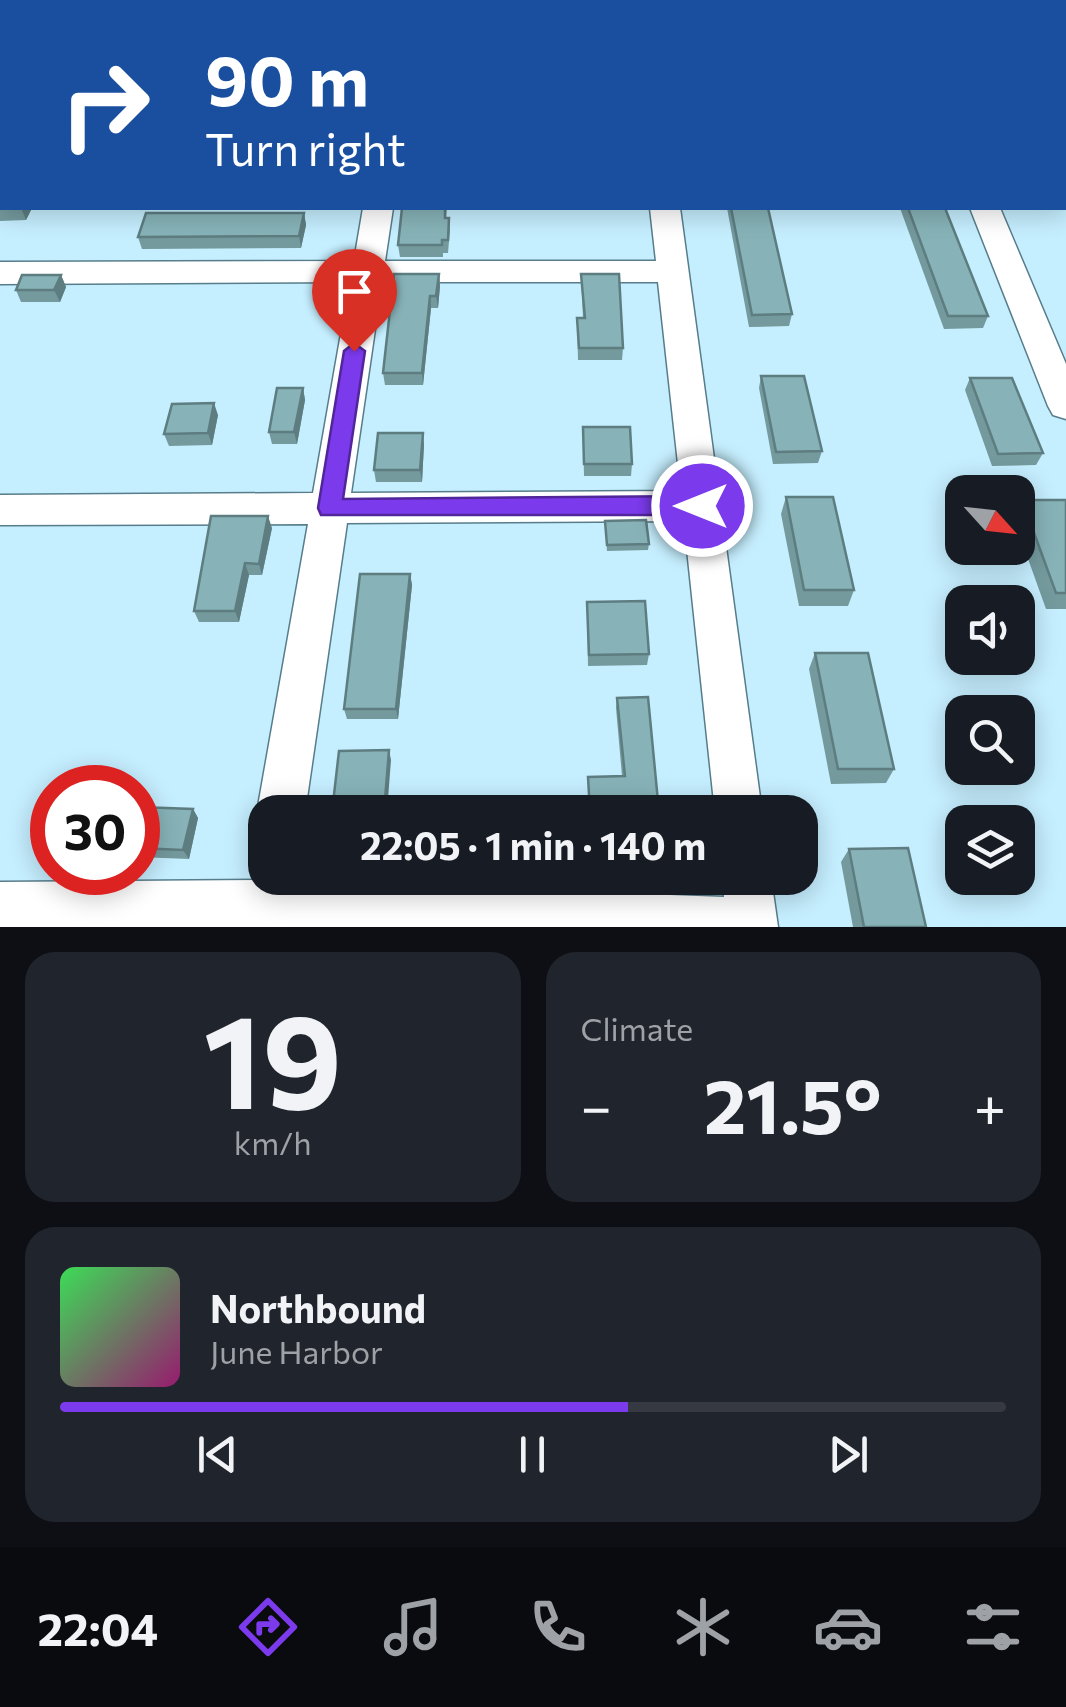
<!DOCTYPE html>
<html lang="en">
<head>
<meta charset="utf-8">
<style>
	body { margin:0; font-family:Commissioner,sans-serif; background:#20242c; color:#f1f3f6; height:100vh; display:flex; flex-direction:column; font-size:38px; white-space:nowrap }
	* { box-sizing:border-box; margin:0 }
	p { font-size:32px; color:#9ea1a6 }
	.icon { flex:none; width:55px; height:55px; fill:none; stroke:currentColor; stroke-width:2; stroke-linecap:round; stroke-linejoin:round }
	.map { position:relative; height:927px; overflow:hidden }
	.drawer { display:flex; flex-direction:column; gap:25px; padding:25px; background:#0d0f14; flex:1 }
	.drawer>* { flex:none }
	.banner { position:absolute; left:0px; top:0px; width:1068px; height:210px; box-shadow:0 5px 25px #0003; background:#1a4fa0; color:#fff; overflow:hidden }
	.needle { width:65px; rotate:117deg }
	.fabs { position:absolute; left:945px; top:475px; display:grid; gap:20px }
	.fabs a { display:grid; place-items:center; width:90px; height:90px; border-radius:20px; background:#171b24; box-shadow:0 5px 25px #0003; font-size:50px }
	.speed { position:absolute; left:30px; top:765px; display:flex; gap:20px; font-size:50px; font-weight:700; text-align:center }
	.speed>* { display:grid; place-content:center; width:130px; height:130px; border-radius:50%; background:#171b24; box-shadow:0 5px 25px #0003; line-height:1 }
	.speed .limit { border:15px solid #d22; background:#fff; color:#111 }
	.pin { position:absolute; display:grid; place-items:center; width:85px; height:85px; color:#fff; margin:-102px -42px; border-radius:50% 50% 50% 0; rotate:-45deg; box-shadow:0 0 10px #0007 }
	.pin .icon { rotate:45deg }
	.me { position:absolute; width:110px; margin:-55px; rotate:270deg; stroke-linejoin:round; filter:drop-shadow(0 0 8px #0008) }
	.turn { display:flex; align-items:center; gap:35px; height:210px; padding:0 40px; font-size:45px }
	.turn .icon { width:130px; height:130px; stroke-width:2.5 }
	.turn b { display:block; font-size:70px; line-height:85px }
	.big { font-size:75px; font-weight:700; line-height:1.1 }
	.drawer .tile { flex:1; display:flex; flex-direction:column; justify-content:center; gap:15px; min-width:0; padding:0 35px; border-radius:30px; background:#20242c }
	.drawer .dial { align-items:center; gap:0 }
	.dial b { font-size:130px; line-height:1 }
	.song { display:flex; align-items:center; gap:30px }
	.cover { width:120px; height:120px; border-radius:15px; background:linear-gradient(135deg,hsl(130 70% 55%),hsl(320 70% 35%)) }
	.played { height:10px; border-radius:5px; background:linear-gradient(90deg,#7c3aed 60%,#363941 60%) }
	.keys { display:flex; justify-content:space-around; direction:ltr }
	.heat { display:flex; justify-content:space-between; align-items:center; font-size:55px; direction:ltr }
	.drawer .tiles { flex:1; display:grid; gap:25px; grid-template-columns:1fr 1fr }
	.tile:last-child { grid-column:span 2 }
	.trip { position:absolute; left:248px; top:795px; width:570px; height:100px; border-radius:30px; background:#171b24; box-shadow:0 5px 25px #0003; font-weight:700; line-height:100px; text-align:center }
	.menu { display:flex; height:160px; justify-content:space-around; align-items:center; background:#090b0e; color:#9ea1a6 }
	.menu .icon { width:70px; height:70px }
	.menu .active { color:#7c3aed }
	.menu b { font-size:45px; color:#f1f3f6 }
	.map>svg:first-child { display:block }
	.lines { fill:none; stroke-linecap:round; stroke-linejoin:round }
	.minor-casing { stroke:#577d8b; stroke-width:3 }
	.minor { fill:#fff; fill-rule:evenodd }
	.wall { fill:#749a9e }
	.shaded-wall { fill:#5e7d81 }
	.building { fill:#87b3b8; stroke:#5e7d81; stroke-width:2.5 }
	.route { fill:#7c3aed; stroke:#51269a; stroke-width:2.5 }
</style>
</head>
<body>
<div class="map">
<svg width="1066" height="927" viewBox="0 0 1066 927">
	<rect width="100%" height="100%" fill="#c5eefe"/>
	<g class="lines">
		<g class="minor-casing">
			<path id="minor" d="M384,0H424V1L386,2Z
				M638,0H662V2H638Z
				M883,0H907L908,2H884Z
				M363,208H393L385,261H656L650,208H680L762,812H715L684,521L347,523L305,812H265V828L257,812L308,524L0,525V495L313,493L350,282L0,284V262L354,261ZM382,282H658L681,491L351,493Z
				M970,208H1000L1066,364V419L1053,415L1048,406Z
				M722,878H771L778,927H0V882L267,880L724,897Z"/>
		</g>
		<use href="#minor" class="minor"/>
	</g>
	<path class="wall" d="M2,144V208H32L26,220L0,221V149Z
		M447,208L446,218H449L450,230L448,253H443V257H400L398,245Z
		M727,208H768L792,314L789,326L749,327Z
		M900,208H945L988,316L983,328L944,329Z
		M304,213L306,225L301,248L142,249L138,237Z
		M439,274L440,286L438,308H431L423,385H385L383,373Z
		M581,274L623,348L622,360H578L577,318H583Z
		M61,275L66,287L60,302H21L16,290Z
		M761,376L822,451L818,463L773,464L759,388Z
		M970,378L1043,453L1036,465L992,466L965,390Z
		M303,388L305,400L297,444H272L269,432Z
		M218,415L212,445L169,446L164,434Z
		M583,427L632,464L631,476H584Z
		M424,444L422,482H376L374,470Z
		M786,497L854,590L848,606H799L781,514Z
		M1022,500H1066V609H1046L1018,531V508Z
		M605,521L649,544L648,550L607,551Z
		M272,528L262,575H249L239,622H199L194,611Z
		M410,574L412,585L398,719H347L344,709Z
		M587,602L649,654L647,665L588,666Z
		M815,653L894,769L886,783L831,784L809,669Z
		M617,698L659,812H589L588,777L622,776L616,708Z
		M138,807L193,809L198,818L189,859L138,857Z
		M849,849L926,927H853L841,862Z"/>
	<path class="shaded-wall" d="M49,0H65L62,2H46Z
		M2,46V62L0,64V48Z
		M21,208H32L26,220Z
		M304,213L306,225L301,248L299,236Z
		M439,274L440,286L438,308L436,296Z
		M61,275L66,287L60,302L54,290Z
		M430,296L431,308L423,385L422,373Z
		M303,388L305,400L297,444L294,432Z
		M214,403L218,415L212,445L208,433Z
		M423,433L424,444L422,482L420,470Z
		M268,516L272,528L262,575L259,564Z
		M245,563L249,575L239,622L235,611Z
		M410,574L412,585L398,719L396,709Z
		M389,750L391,760L387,812H384Z
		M193,809L198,818L189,859L183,850Z"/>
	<path class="building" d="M13,0H49L46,2H10Z
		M104,0H142L141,2H103Z
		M303,0H357V2H302Z
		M564,0H596L597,2H564Z
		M692,0H722L723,2H693Z
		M835,0H863L864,2H835Z
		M2,10V46L0,48L1,11Z
		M2,144V203H0V149Z
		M402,208H445V218H449L448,240H442V245H398Z
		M731,208H768L792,314L752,315Z
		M908,208H945L988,316H948Z
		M146,213H304L299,236L138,237Z
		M394,274H439L436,296H430L422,373H383Z
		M581,274H619L623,348H579L577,318H585Z
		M22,275H61L54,290H16Z
		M761,376H804L822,451L776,452Z
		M970,378H1012L1043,453L998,454Z
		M277,388H303L294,432H269Z
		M214,403L208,433L164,434L172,404Z
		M583,427H630L632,464H584Z
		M378,433H423L420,470H374Z
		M786,497H833L854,590H804Z
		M1022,500H1066V593H1056Z
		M211,516H268L259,564L245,563L235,611H194Z
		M646,520L649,544L607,545L605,521Z
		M360,574H410L396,709H344Z
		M645,601L649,654L589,655L587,602Z
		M815,653H868L894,769H838Z
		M648,697L659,812H590L588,777L625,776L617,698Z
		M389,750L384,812H332L339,751Z
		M138,807L193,809L183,850L138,848Z
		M908,848L926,927H864L849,849Z"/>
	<path class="route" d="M354,343L365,351L343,499L702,496L710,499L713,506L710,512L702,515H321L318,508L344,351Z"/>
</svg>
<div class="fabs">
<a><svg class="needle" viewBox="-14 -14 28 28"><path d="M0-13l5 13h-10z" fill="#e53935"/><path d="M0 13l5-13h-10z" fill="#9ea1a6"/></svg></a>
<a><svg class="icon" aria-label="sound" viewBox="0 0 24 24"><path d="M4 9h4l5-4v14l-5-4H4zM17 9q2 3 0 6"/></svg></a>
<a><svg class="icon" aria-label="search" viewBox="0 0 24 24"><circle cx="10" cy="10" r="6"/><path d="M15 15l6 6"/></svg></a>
<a><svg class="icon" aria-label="layers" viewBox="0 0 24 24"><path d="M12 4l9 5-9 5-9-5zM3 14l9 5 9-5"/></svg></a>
</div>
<div class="speed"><div class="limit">30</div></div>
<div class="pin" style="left:354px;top:351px;background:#d93025"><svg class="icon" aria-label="arrive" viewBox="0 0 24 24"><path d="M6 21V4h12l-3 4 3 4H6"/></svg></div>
<svg class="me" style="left:702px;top:506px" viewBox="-20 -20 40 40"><circle r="17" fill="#7c3aed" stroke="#fff" stroke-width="3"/><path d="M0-11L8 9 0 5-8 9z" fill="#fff"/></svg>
<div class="trip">22:05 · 1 min · 140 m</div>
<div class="banner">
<div class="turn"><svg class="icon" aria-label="right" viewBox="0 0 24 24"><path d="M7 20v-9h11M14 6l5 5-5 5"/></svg><div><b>90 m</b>Turn right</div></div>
</div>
</div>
<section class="drawer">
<div class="tiles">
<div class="tile dial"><b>19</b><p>km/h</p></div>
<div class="tile"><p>Climate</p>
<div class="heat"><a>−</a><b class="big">21.5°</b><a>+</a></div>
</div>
<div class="tile">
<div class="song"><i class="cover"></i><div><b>Northbound</b><p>June Harbor</p></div></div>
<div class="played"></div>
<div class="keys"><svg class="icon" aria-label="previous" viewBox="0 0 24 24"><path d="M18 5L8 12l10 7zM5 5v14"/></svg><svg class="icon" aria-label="pause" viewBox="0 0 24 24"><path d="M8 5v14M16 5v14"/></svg><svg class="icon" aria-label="next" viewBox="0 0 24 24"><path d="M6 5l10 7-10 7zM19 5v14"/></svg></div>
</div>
</div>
</section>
<nav class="menu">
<b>22:04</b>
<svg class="icon active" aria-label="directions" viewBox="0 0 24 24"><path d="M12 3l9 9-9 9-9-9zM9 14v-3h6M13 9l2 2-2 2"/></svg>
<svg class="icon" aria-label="music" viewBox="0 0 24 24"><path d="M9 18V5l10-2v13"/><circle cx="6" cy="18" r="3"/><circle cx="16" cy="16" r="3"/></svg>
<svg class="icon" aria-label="phone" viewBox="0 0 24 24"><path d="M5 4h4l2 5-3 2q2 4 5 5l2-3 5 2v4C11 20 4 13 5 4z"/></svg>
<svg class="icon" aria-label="climate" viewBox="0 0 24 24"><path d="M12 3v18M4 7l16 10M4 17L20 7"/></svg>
<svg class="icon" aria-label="car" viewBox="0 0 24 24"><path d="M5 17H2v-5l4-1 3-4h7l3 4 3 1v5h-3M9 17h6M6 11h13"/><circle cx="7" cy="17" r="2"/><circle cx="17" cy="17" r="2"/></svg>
<svg class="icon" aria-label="filters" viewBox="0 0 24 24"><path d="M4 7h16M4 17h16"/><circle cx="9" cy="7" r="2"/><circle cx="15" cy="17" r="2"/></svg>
</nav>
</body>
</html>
